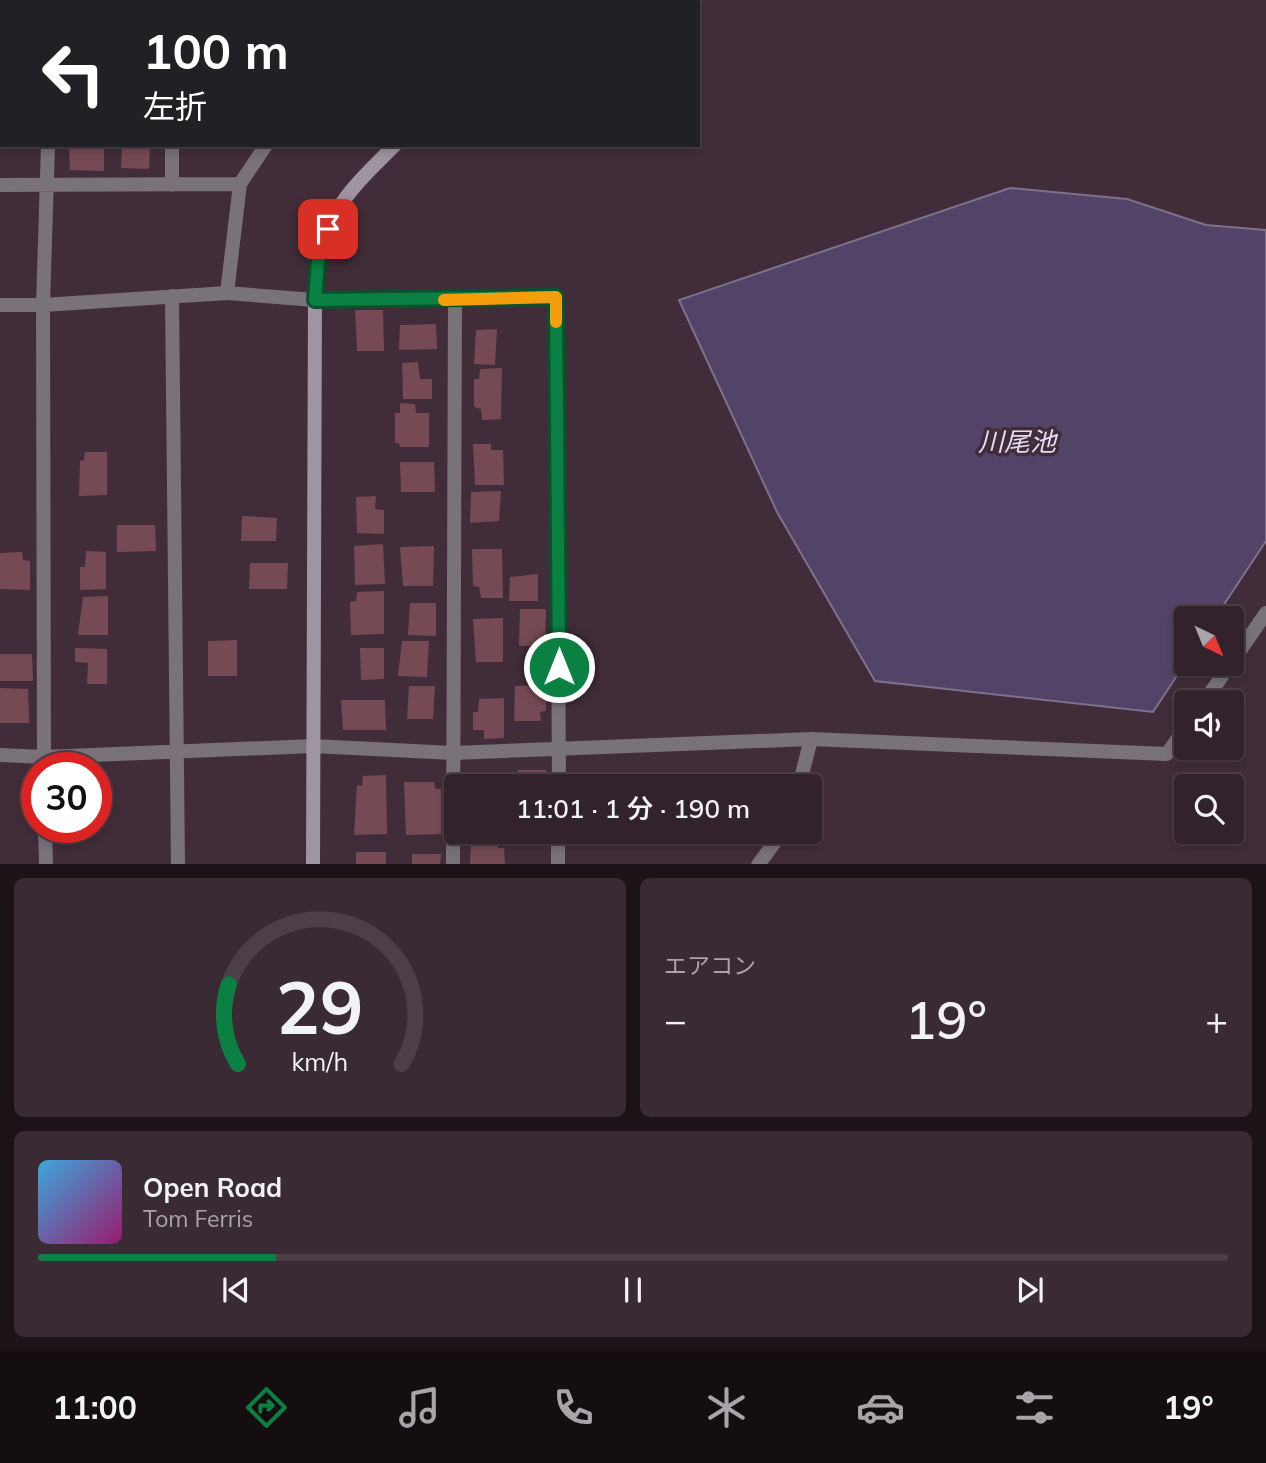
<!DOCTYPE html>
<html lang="ja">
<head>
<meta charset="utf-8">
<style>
	body { margin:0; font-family:Mulish,"Noto Sans JP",sans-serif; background:#392a33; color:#f1f3f6; height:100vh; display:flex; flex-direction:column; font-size:26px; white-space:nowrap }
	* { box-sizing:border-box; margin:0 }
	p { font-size:23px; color:#a8a4a9 }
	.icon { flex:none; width:38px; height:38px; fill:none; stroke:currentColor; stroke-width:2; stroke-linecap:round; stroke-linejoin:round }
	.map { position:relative; height:864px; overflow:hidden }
	.sheet { display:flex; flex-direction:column; gap:14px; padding:14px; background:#1b1318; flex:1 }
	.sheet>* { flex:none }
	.hud { position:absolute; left:0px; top:0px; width:700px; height:147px; box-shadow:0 4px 10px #0003,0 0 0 2px #4c3f47; background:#202124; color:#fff; overflow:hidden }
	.needle { width:46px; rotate:137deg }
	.buttons { position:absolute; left:1174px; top:606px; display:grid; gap:14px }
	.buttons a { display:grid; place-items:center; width:70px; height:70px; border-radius:7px; background:#31222b; box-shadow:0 4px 10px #0003,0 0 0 2px #4c3f47; font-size:35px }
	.speed { position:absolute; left:21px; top:752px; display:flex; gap:14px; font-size:35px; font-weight:700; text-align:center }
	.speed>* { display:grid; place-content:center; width:91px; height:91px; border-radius:50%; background:#31222b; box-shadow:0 4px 10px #0003,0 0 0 2px #4c3f47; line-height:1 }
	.speed .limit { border:10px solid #d22; background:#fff; color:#111 }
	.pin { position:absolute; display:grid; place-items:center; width:60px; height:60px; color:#fff; margin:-30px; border-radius:14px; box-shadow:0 4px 10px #0006 }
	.me { position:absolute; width:77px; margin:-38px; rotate:0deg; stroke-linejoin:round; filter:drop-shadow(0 0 5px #0008) }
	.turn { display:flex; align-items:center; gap:24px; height:147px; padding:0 28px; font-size:32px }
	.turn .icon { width:91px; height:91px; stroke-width:2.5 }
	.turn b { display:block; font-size:49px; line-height:60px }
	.big { font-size:52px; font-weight:600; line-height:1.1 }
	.sheet .card { flex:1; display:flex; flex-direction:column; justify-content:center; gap:10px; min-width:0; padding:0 24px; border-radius:10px; background:#392a33 }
	.sheet .dial { align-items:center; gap:0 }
	.dial svg { height:182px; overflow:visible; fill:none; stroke:#4c3f47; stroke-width:7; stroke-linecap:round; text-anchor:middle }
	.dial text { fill:#f1f3f6; stroke:none }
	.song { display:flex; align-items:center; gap:21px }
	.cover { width:84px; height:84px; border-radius:10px; background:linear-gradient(135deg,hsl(200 70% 55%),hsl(320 70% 35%)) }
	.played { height:7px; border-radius:4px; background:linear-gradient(90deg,#0b8043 20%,#4c3f47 20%) }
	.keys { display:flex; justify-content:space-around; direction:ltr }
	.heat { display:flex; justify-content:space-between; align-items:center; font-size:38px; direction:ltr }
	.sheet .tiles { flex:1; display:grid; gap:14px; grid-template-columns:1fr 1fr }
	.card:last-child { grid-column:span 2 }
	.trip { position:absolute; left:444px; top:774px; width:378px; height:70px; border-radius:7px; background:#31222b; box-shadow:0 4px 10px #0003,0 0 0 2px #4c3f47; font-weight:600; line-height:70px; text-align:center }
	.dock { display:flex; height:112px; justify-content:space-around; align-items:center; background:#140e11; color:#a8a4a9 }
	.dock .icon { width:49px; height:49px }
	.dock .active { color:#0b8043 }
	.dock b { font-size:32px; color:#f1f3f6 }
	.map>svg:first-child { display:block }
	.water { fill:#514468; stroke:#7e718c; stroke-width:2 }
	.building { fill:#764a55 }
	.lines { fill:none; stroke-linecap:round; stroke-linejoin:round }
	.street { stroke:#79727a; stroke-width:14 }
	.secondary { stroke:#9f94a1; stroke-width:14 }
	.route-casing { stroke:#07532c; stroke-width:18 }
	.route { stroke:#0b8043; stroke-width:12 }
	.slow { stroke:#f59e0b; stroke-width:12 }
	.labels { text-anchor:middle; stroke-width:7; stroke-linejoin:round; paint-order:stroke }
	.water-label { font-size:26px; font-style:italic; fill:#e3dbf5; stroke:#412d39 }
</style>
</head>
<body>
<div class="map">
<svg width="1266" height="865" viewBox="0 0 1266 865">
	<rect width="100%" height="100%" fill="#412d39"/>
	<path class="water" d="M1010,188L1127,199L1206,225L1266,230V541L1215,618H1186V662L1153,712L875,681L777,512L679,300Z"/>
	<path class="building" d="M69,145H104V171L70,170Z
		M122,145H150L149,169L121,168Z
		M355,310H383L384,351H357Z
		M436,324L437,349L399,350L400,325Z
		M497,329L495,365L474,364L476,330Z
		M418,362L420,379H432V399H403L402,363Z
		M502,368L501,419L482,420L481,409L474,407V379H479L480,369Z
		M400,403L415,404L416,413H429V447H400L399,443H395V413H400Z
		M473,444H491V450H503L504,485H475Z
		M85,452H107V495L79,496L80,461L84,460Z
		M400,462H434L435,492H401Z
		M501,491L499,521L470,523L471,492Z
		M376,496L375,509L384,510V534L357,533L356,497Z
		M242,516L277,518L276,541H241Z
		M117,525H155L156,551L117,552Z
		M383,544L385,584L355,585L354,546Z
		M434,546L433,586H403L400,547Z
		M472,549H502L503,598H481L479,587L473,586Z
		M86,551L106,552V589L80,590V567H85Z
		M22,552L23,560L30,561V590L0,589V553Z
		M250,563H288L287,589H249Z
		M538,574V601H509L510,577Z
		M384,591V634L351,635L350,602L356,601L357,592Z
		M108,596V635H78L83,597Z
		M410,603H436V636L408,635Z
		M520,609H546L545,646H519Z
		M503,618V662H476L473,619Z
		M237,640V676H208V641Z
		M402,641H429L427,677L398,676Z
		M75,648L107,649V684H87L88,663L75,662Z
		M360,648H384V679L361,680Z
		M0,654H32L33,681H0Z
		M547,685L546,711L540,712L541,721H514L515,686Z
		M409,686H435L433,719H407Z
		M0,688L28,689L29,723H0Z
		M504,698V738L484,739V730H473V712H478L479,699Z
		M341,700H385L386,730H343Z
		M518,770H546V786H518Z
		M386,775L387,834L354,835L357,785L362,786L363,776Z
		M404,782H434L435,789H441V834L406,835Z
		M471,842H498V848H504L505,865H470Z
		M356,852H386V865H356Z
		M412,854H441L440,865H412Z"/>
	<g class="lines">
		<path class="street" d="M46,0V2
			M172,0V2
			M393,2L395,0
			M172,145V185
			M0,185L240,184
			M227,293L240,184L266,145
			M172,296L178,865
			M0,305H43L227,293L315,300L556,297L559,786
			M1232,662L1266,613
			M1204,702L1231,663
			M0,755L44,757L313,746L453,753L811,739L1167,754L1186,727
			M44,768L43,305L48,145
			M799,786L811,739
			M45,828L46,865
			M453,865L455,300
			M558,865V831
			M758,865L783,831"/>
		<path class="secondary" d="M509,2L510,0
			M313,865L315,300C321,218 338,201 395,145"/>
	</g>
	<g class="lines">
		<g class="route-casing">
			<path id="route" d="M328,229L318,261L315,300L556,297L559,667"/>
		</g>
		<use href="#route" class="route"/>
		<path class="slow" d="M444,300L556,297V322"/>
	</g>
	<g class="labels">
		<g class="water-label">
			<text x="1017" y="451">川尾池</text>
		</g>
	</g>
</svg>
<div class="buttons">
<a><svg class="needle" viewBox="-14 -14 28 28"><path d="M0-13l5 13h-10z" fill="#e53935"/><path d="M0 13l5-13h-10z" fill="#a8a4a9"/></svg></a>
<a><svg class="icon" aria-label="sound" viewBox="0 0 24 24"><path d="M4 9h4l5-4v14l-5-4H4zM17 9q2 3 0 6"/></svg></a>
<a><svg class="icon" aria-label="search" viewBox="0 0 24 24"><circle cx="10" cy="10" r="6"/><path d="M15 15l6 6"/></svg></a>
</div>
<div class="speed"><div class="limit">30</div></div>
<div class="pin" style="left:328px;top:229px;background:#d93025"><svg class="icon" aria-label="arrive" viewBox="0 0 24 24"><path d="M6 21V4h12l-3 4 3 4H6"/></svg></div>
<svg class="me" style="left:559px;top:667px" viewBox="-20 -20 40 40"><circle r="17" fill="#0b8043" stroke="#fff" stroke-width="3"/><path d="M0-11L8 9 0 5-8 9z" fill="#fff"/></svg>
<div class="trip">11:01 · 1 分 · 190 m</div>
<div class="hud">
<div class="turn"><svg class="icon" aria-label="left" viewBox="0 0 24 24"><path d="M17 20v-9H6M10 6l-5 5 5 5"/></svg><div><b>100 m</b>左折</div></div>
</div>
</div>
<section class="sheet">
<div class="tiles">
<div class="card dial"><svg viewBox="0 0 100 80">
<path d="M14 69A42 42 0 1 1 86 69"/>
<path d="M14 69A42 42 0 0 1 10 34" stroke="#0b8043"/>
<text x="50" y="56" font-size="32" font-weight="700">29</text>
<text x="50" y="72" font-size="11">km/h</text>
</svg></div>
<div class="card"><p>エアコン</p>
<div class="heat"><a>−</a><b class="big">19°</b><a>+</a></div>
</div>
<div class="card">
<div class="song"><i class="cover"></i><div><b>Open Road</b><p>Tom Ferris</p></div></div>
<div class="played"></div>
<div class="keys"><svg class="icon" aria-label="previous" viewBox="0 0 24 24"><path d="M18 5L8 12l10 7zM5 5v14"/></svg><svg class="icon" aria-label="pause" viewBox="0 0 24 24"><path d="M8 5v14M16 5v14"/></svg><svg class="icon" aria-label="next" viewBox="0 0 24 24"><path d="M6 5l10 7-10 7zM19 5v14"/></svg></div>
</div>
</div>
</section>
<nav class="dock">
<b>11:00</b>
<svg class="icon active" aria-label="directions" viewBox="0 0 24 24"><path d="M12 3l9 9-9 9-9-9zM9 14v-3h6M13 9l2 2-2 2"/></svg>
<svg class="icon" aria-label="music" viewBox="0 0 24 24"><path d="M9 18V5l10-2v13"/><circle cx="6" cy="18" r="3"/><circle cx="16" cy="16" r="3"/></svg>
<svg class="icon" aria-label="phone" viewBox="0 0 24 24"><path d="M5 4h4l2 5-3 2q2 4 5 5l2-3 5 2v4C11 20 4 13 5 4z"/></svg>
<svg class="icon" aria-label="climate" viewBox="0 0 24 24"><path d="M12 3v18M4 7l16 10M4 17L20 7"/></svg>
<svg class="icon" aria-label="car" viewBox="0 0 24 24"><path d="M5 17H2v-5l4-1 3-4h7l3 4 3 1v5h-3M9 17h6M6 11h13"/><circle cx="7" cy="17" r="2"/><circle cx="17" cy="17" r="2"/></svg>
<svg class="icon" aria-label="filters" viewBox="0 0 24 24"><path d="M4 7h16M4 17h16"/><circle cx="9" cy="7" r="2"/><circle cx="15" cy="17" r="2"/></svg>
<b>19°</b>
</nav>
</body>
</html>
